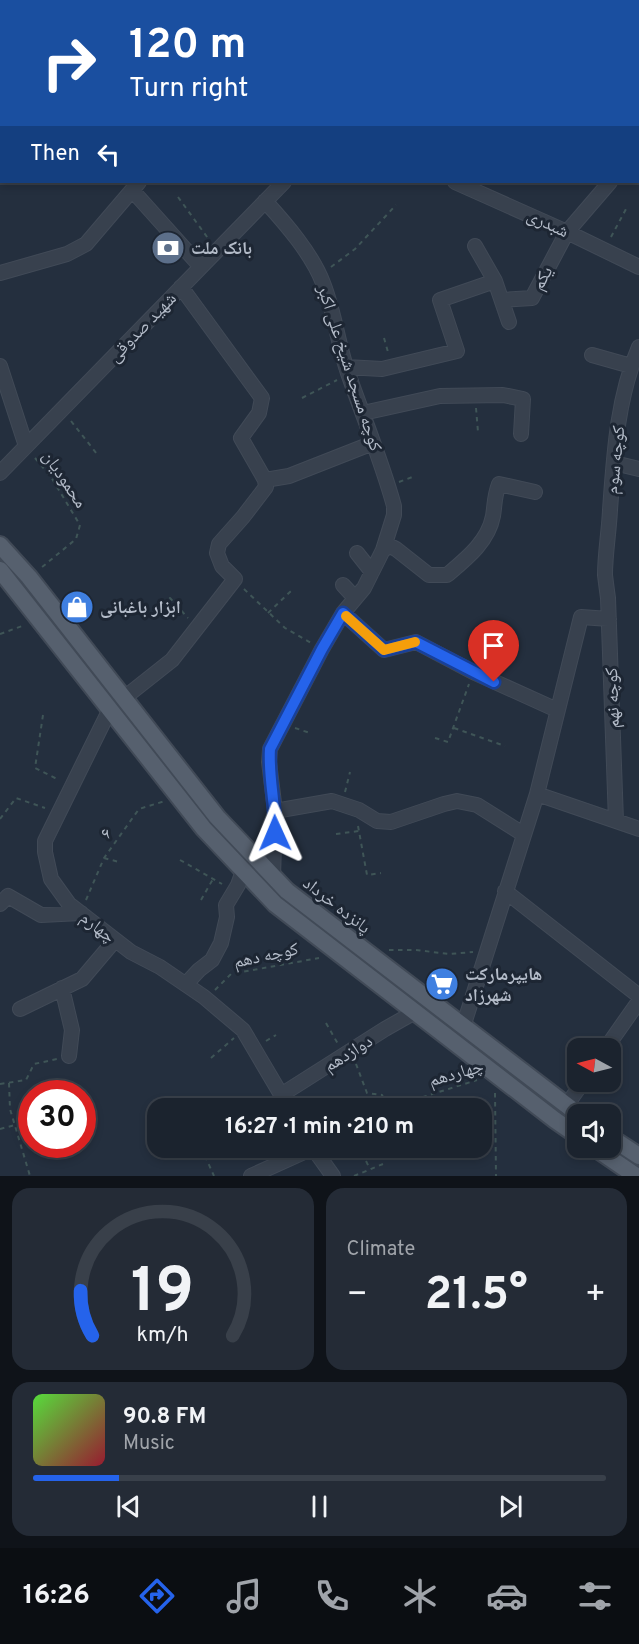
<!DOCTYPE html>
<html lang="en">
<head>
<meta charset="utf-8">
<style>
	body { margin:0; font-family:Overpass,"Noto Naskh Arabic",sans-serif; background:#242b36; color:#f1f3f6; height:100vh; display:flex; flex-direction:column; font-size:22px; white-space:nowrap }
	* { box-sizing:border-box; margin:0 }
	p { font-size:20px; color:#a0a4aa }
	.icon { flex:none; width:33px; height:33px; fill:none; stroke:currentColor; stroke-width:2; stroke-linecap:round; stroke-linejoin:round }
	.map { position:relative; height:1176px; overflow:hidden }
	.side { display:flex; flex-direction:column; gap:12px; padding:12px; background:#0f1319; flex:1 }
	.side>* { flex:none }
	.hud { position:absolute; left:0px; top:0px; width:639px; height:183px; box-shadow:0 3px 9px #0003,0 0 0 2px #39404a; background:#1a4fa0; color:#fff; overflow:hidden }
	.needle { width:39px; rotate:277deg }
	.controls { position:absolute; left:567px; top:1038px; display:grid; gap:12px }
	.controls a { display:grid; place-items:center; width:54px; height:54px; border-radius:12px; background:#1b232e; box-shadow:0 3px 9px #0003,0 0 0 2px #39404a; font-size:30px }
	.speed { position:absolute; left:18px; top:1080px; display:flex; gap:12px; font-size:30px; font-weight:700; text-align:center }
	.speed>* { display:grid; place-content:center; width:78px; height:78px; border-radius:50%; background:#1b232e; box-shadow:0 3px 9px #0003,0 0 0 2px #39404a; line-height:1 }
	.speed .limit { border:9px solid #d22; background:#fff; color:#111 }
	.pin { position:absolute; display:grid; place-items:center; width:51px; height:51px; color:#fff; margin:-62px -26px; border-radius:50% 50% 50% 0; rotate:-45deg; box-shadow:0 0 6px #0007 }
	.pin .icon { rotate:45deg }
	.me { position:absolute; width:66px; margin:-33px; rotate:359deg; stroke-linejoin:round; filter:drop-shadow(0 0 4px #0008) }
	.turn { display:flex; align-items:center; gap:21px; height:126px; padding:0 30px; font-size:27px }
	.turn .icon { width:78px; height:78px; stroke-width:2.5 }
	.turn b { display:block; font-size:42px; line-height:51px }
	.then { display:flex; align-items:center; height:57px; padding:0 30px; background:#0003; gap:12px; font-size:22px }
	.big { font-size:45px; font-weight:700; line-height:1.1 }
	.side .card { flex:1; display:flex; flex-direction:column; justify-content:center; gap:9px; min-width:0; padding:0 21px; border-radius:18px; background:#242b36 }
	.side .dial { align-items:center; gap:0 }
	.dial svg { height:156px; overflow:visible; fill:none; stroke:#39404a; stroke-width:7; stroke-linecap:round; text-anchor:middle }
	.dial text { fill:#f1f3f6; stroke:none }
	.song { display:flex; align-items:center; gap:18px }
	.cover { width:72px; height:72px; border-radius:9px; background:linear-gradient(135deg,hsl(110 70% 55%),hsl(350 70% 35%)) }
	.played { height:6px; border-radius:3px; background:linear-gradient(90deg,#2563eb 15%,#39404a 15%) }
	.keys { display:flex; justify-content:space-around; direction:ltr }
	.heat { display:flex; justify-content:space-between; align-items:center; font-size:33px; direction:ltr }
	.side .tiles { flex:1; display:grid; gap:12px; grid-template-columns:1fr 1fr }
	.card:last-child { grid-column:span 2 }
	.trip { position:absolute; left:147px; top:1098px; width:345px; height:60px; border-radius:18px; background:#1b232e; box-shadow:0 3px 9px #0003,0 0 0 2px #39404a; font-weight:700; line-height:60px; text-align:center }
	.dock { display:flex; height:96px; justify-content:space-around; align-items:center; background:#0b0e12; color:#a0a4aa }
	.dock .icon { width:42px; height:42px }
	.dock .current { color:#2563eb }
	.dock b { font-size:27px; color:#f1f3f6 }
	.map>svg:first-child { display:block }
	.lines { fill:none; stroke-linecap:round; stroke-linejoin:round }
	.minor-casing { stroke:#414a57; stroke-width:16 }
	.major-casing { stroke:#414a57; stroke-width:20 }
	.path { stroke:#3f5557; stroke-width:2; stroke-dasharray:4.5 4.5; stroke-linecap:butt }
	.minor { stroke:#38414e; stroke-width:14 }
	.major { stroke:#56606e; stroke-width:16 }
	.route-casing { stroke:#184099; stroke-width:15 }
	.route { stroke:#2563eb; stroke-width:10 }
	.slow { stroke:#f59e0b; stroke-width:10 }
	.labels { text-anchor:middle; stroke-width:6; stroke-linejoin:round; paint-order:stroke }
	.street-label { font-size:18px; fill:#b4bcc9; stroke:#1d2633 }
	.poi-label { font-size:18px; font-weight:bold; fill:#b4bcc9; stroke:#1d2633; text-anchor:start }
</style>
</head>
<body>
<div class="map">
<svg width="639" height="1176" viewBox="0 0 639 1176">
	<rect width="100%" height="100%" fill="#242f3e"/>
	<g class="lines">
		<g class="minor-casing">
			<path id="minor" d="M460,2L461,0
				M638,5L639,6
				M638,70L639,68
				M0,78L2,77
				M455,182L567,232L639,267
				M132,190L201,267
				M265,201C286,224 312,254 323,283C335,313 338,346 349,376C364,419 382,462 394,506V515L383,550
				M475,246L495,281L509,322
				M0,273L67,254L86,244L139,182
				M502,300L532,298L567,232L610,182
				M592,355L631,366
				M0,366L26,446
				M346,367L382,369L457,351L440,300L495,281
				M363,413L440,396L503,395L523,399L521,434
				M614,463L639,469
				M0,473L284,182
				M265,480L289,476L373,443
				M357,553L372,572
				M343,585L355,598
				M343,613L384,650L416,642L473,672L557,710
				M124,698L172,660L235,579L222,566L217,553L219,544L243,517L266,487L265,480L241,438L259,413L262,398L181,287
				M110,709L45,841V852L51,879L69,904L131,952L160,967L204,997L243,1030L289,1108
				M537,794L639,829
				M275,811L332,801L359,810L377,821L391,822L444,804L457,801L477,805L523,834
				M616,821L608,598C607,591 606,583 605,575C605,554 609,532 610,510C614,455 617,398 639,347
				M273,877L275,811L269,762L270,749L322,649L343,613L364,588L383,550L390,546L396,549L429,575H447C466,559 488,542 493,516C495,504 494,497 499,484L535,492
				M505,891L639,996
				M0,904L8,896L41,915L81,913
				M186,984L199,970L212,960L221,943L227,917L226,905L238,885L243,871
				M62,988L72,1030L69,1056
				M20,1009L82,979L115,940
				M463,1027L537,794L581,617L609,619
				M606,1048L639,1001
				M281,1095L385,1029L415,1012
				M566,1106L583,1082
				M251,1176L313,1148L333,1176"/>
		</g>
		<g class="major-casing">
			<path id="major" d="M0,545L29,577L217,817L287,891L578,1114
				M0,570L204,829L275,904L555,1120L578,1136
				M610,1137L639,1156
				M595,1148L636,1176"/>
		</g>
		<path class="path" d="M271,0L272,2
			M287,2L288,0
			M586,2L587,0
			M0,149L2,151
			M178,197L210,241
			M611,237L626,209
			M331,267L355,249L396,205
			M384,338L388,352
			M302,398L337,380
			M476,408L478,432
			M71,421L97,454
			M35,458L51,477L80,525L76,539L41,568
			M399,482L415,476
			M244,589L285,628L311,643
			M163,605L170,598L188,618
			M268,613L292,590
			M0,634L25,625
			M43,715L35,768L59,780
			M295,728L310,733
			M454,728L505,746
			M435,738L448,742L469,684
			M345,792L350,772
			M0,819L16,798L45,808
			M358,826L367,875L381,873
			M336,834L359,831
			M104,858L119,862
			M180,860L222,884
			M86,900L104,858L139,809L165,801
			M201,900L213,879
			M389,950H416L449,954L473,952
			M215,990L231,974L319,958
			M326,1023L338,1044
			M266,1041L276,1035
			M211,1058L234,1038
			M356,1064L367,1093L382,1095L388,1108
			M9,1083L10,1109L30,1176
			M0,1084L26,1080L34,1064L57,1059
			M495,1093L496,1176
			M416,1099L421,1108
			M388,1108L477,1080
			M0,1129L15,1125
			M362,1153L370,1169
			M205,1156L214,1176
			M354,1176L383,1164"/>
		<use href="#minor" class="minor"/>
		<use href="#major" class="major"/>
	</g>
	<g class="lines">
		<g class="route-casing">
			<path id="route" d="M275,833C276,805 268,777 270,749L322,649L343,613L384,650L416,642L494,682"/>
		</g>
		<use href="#route" class="route"/>
		<path class="slow" d="M346,616L384,650L415,642"/>
	</g>
	<defs>
		<g id="bank-disc" transform="scale(1.725)"><circle r="9.5" fill="#5c6f8a" stroke="#1d2633"/><path d="M-6-4H6V4H-6ZM0-2.3a2.3 2.3 0 1 0 0 4.6a2.3 2.3 0 1 0 0-4.6Z" fill="#fff"/></g>
		<g id="shop-disc" transform="scale(1.725)"><circle r="9.5" fill="#3f7fe0" stroke="#1d2633"/><path d="M-5-2.5h2.3a2.7 3.5 0 0 1 5.4 0H5L5.5 6h-11ZM-1.5-2.5h3a1.5 2.3 0 0 0-3 0Z" fill="#fff"/></g>
		<g id="supermarket-disc" transform="scale(1.725)"><circle r="9.5" fill="#3f7fe0" stroke="#1d2633"/><path d="M-6-5.5h2.5l.6 2H6L4.5 2H-2.5L-4.4-4H-6ZM-1.5 3.2a1.3 1.3 0 1 0 .1 0ZM3 3.2a1.3 1.3 0 1 0 .1 0Z" fill="#fff"/></g>
	</defs>
	<g fill-rule="evenodd">
		<use href="#bank-disc" x="168" y="248"/>
		<use href="#shop-disc" x="77" y="607"/>
		<use href="#supermarket-disc" x="442" y="984"/>
	</g>
	<g class="labels">
		<g class="street-label">
			<text transform="translate(548 223) rotate(25)" y="6">شبدری</text>
			<text transform="translate(542 278) rotate(-61)" y="6">یکم</text>
			<text transform="translate(142 327) rotate(-46)" y="6">شهید صدوقی</text>
			<text transform="translate(350 368) rotate(72)" y="6">کوچه مسجد شیخ علی اکبر</text>
			<text transform="translate(615 460) rotate(-84)" y="6">کوچه سوم</text>
			<text transform="translate(65 479) rotate(56)" y="6">محمودیان</text>
			<text transform="translate(612 698) rotate(-92)" y="6">کوچه نهم</text>
			<text transform="translate(106 833) rotate(-55)" y="6">۶</text>
			<text transform="translate(337 905) rotate(38)" y="6">پانزده خرداد</text>
			<text transform="translate(98 927) rotate(38)" y="6">چهارم</text>
			<text transform="translate(266 955) rotate(-12)" y="6">کوچه دهم</text>
			<text transform="translate(348 1053) rotate(-32)" y="6">دوازدهم</text>
			<text transform="translate(456 1073) rotate(-16)" y="6">چهاردهم</text>
		</g>
		<g class="poi-label">
			<text x="191" y="254">بانک ملت</text>
			<text x="100" y="613">ابزار باغبانی</text>
			<text x="465" y="980">هایپرمارکت<tspan x="465" dy="21">شهرزاد</tspan></text>
		</g>
	</g>
</svg>
<div class="controls">
<a><svg class="needle" viewBox="-14 -14 28 28"><path d="M0-13l5 13h-10z" fill="#e53935"/><path d="M0 13l5-13h-10z" fill="#a0a4aa"/></svg></a>
<a><svg class="icon" aria-label="sound" viewBox="0 0 24 24"><path d="M4 9h4l5-4v14l-5-4H4zM17 9q2 3 0 6"/></svg></a>
</div>
<div class="speed"><div class="limit">30</div></div>
<div class="pin" style="left:494px;top:682px;background:#d93025"><svg class="icon" aria-label="arrive" viewBox="0 0 24 24"><path d="M6 21V4h12l-3 4 3 4H6"/></svg></div>
<svg class="me" style="left:275px;top:833px" viewBox="-20 -20 40 40"><path d="M0-17L14 15 0 8-14 15z" fill="#2563eb" stroke="#fff" stroke-width="4"/></svg>
<div class="trip">16:27 · 1 min · 210 m</div>
<div class="hud">
<div class="turn"><svg class="icon" aria-label="right" viewBox="0 0 24 24"><path d="M7 20v-9h11M14 6l5 5-5 5"/></svg><div><b>120 m</b>Turn right</div></div>
<div class="then">Then<svg class="icon" aria-label="left" viewBox="0 0 24 24"><path d="M17 20v-9H6M10 6l-5 5 5 5"/></svg></div>
</div>
</div>
<section class="side">
<div class="tiles">
<div class="card dial"><svg viewBox="0 0 100 80">
<path d="M14 69A42 42 0 1 1 86 69"/>
<path d="M14 69A42 42 0 0 1 8 46" stroke="#2563eb"/>
<text x="50" y="56" font-size="32" font-weight="700">19</text>
<text x="50" y="72" font-size="11">km/h</text>
</svg></div>
<div class="card"><p>Climate</p>
<div class="heat"><a>−</a><b class="big">21.5°</b><a>+</a></div>
</div>
<div class="card">
<div class="song"><i class="cover"></i><div><b>90.8 FM</b><p>Music</p></div></div>
<div class="played"></div>
<div class="keys"><svg class="icon" aria-label="previous" viewBox="0 0 24 24"><path d="M18 5L8 12l10 7zM5 5v14"/></svg><svg class="icon" aria-label="pause" viewBox="0 0 24 24"><path d="M8 5v14M16 5v14"/></svg><svg class="icon" aria-label="next" viewBox="0 0 24 24"><path d="M6 5l10 7-10 7zM19 5v14"/></svg></div>
</div>
</div>
</section>
<nav class="dock">
<b>16:26</b>
<svg class="icon current" aria-label="directions" viewBox="0 0 24 24"><path d="M12 3l9 9-9 9-9-9zM9 14v-3h6M13 9l2 2-2 2"/></svg>
<svg class="icon" aria-label="music" viewBox="0 0 24 24"><path d="M9 18V5l10-2v13"/><circle cx="6" cy="18" r="3"/><circle cx="16" cy="16" r="3"/></svg>
<svg class="icon" aria-label="phone" viewBox="0 0 24 24"><path d="M5 4h4l2 5-3 2q2 4 5 5l2-3 5 2v4C11 20 4 13 5 4z"/></svg>
<svg class="icon" aria-label="climate" viewBox="0 0 24 24"><path d="M12 3v18M4 7l16 10M4 17L20 7"/></svg>
<svg class="icon" aria-label="car" viewBox="0 0 24 24"><path d="M5 17H2v-5l4-1 3-4h7l3 4 3 1v5h-3M9 17h6M6 11h13"/><circle cx="7" cy="17" r="2"/><circle cx="17" cy="17" r="2"/></svg>
<svg class="icon" aria-label="filters" viewBox="0 0 24 24"><path d="M4 7h16M4 17h16"/><circle cx="9" cy="7" r="2"/><circle cx="15" cy="17" r="2"/></svg>
</nav>
</body>
</html>
